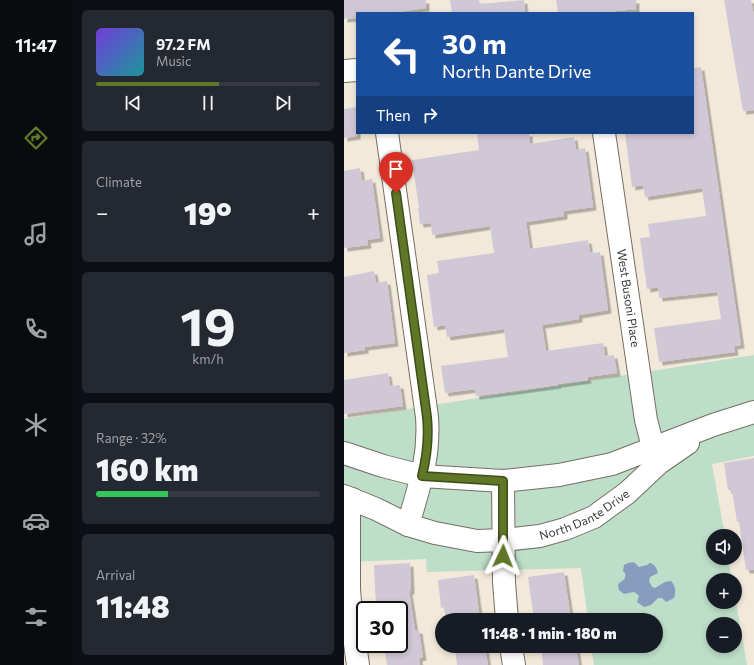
<!DOCTYPE html>
<html lang="en">
<head>
<meta charset="utf-8">
<style>
	body { margin:0; font-family:Commissioner,sans-serif; background:#242831; color:#f1f3f6; height:100vh; display:flex; flex-direction:column; font-size:15px; white-space:nowrap }
	* { box-sizing:border-box; margin:0 }
	p { font-size:13px; color:#9ea1a6 }
	.icon { flex:none; width:22px; height:22px; fill:none; stroke:currentColor; stroke-width:2; stroke-linecap:round; stroke-linejoin:round }
	.map { position:relative; flex:1; overflow:hidden }
	.panel { display:flex; flex-direction:column; gap:10px; padding:10px; background:#0d0f14; width:272px }
	.panel>* { flex:none }
	.hud { position:absolute; left:12px; top:12px; width:338px; height:122px; border-radius:0px; box-shadow:0 2px 6px #0003; background:#1a4fa0; color:#fff; overflow:hidden }
	.tools { position:absolute; left:362px; top:529px; display:grid; gap:8px }
	.tools a { display:grid; place-items:center; width:36px; height:36px; border-radius:50%; background:#171b24; box-shadow:0 2px 6px #0003; font-size:20px }
	.speed { position:absolute; left:12px; top:601px; display:flex; gap:8px; font-size:20px; font-weight:700; text-align:center }
	.speed>* { display:grid; place-content:center; width:52px; height:52px; border-radius:50%; background:#171b24; box-shadow:0 2px 6px #0003; line-height:1 }
	.speed .limit { border:2px solid #111; border-radius:6px; background:#fff; color:#111 }
	.pin { position:absolute; display:grid; place-items:center; width:34px; height:34px; color:#fff; margin:-41px -17px; border-radius:50% 50% 50% 0; rotate:-45deg; box-shadow:0 0 4px #0007 }
	.pin .icon { rotate:45deg }
	.me { position:absolute; width:44px; margin:-22px; rotate:2deg; stroke-linejoin:round; filter:drop-shadow(0 0 3px #0008) }
	.turn { display:flex; align-items:center; gap:14px; height:84px; padding:0 20px; font-size:18px }
	.turn .icon { width:52px; height:52px; stroke-width:2.5 }
	.turn b { display:block; font-size:28px; line-height:34px }
	.then { display:flex; align-items:center; height:38px; padding:0 20px; background:#0003; gap:8px; font-size:15px }
	.big { font-size:30px; font-weight:800; line-height:1.1 }
	.panel .card { flex:1; display:flex; flex-direction:column; justify-content:center; gap:6px; min-width:0; padding:0 14px; border-radius:6px; background:#242831 }
	.panel .dial { align-items:center; gap:0 }
	.dial b { font-size:52px; line-height:1 }
	.song { display:flex; align-items:center; gap:12px }
	.cover { width:48px; height:48px; border-radius:6px; background:linear-gradient(135deg,hsl(260 70% 55%),hsl(180 70% 35%)) }
	.played { height:4px; border-radius:2px; background:linear-gradient(90deg,#607728 55%,#363941 55%) }
	.keys { display:flex; justify-content:space-around; direction:ltr }
	.heat { display:flex; justify-content:space-between; align-items:center; font-size:22px; direction:ltr }
	.charge { height:6px; border-radius:3px; background:linear-gradient(90deg,#34c759 32%,#363941 0) }
	.trip { position:absolute; left:91px; top:613px; width:228px; height:40px; border-radius:20px; background:#171b24; box-shadow:0 2px 6px #0003; font-weight:800; line-height:40px; text-align:center }
	main { display:flex; flex:1; min-height:0 }
	.tab-bar { display:flex; flex-direction:column; width:72px; justify-content:space-around; align-items:center; background:#090b0e; color:#9ea1a6 }
	.tab-bar .icon { width:28px; height:28px }
	.tab-bar .active { color:#607728 }
	.tab-bar b { font-size:18px; color:#f1f3f6 }
	.map>svg:first-child { display:block }
	.green { fill:#bddec8; fill-rule:evenodd }
	.water { fill:#889cbd }
	.building { fill:#d0c8d6; filter:url(#shadow) }
	.lines { fill:none; stroke-linecap:round; stroke-linejoin:round }
	.minor-casing { stroke:#776e62; stroke-width:24 }
	.minor { stroke:#fff; stroke-width:22 }
	.route-casing { stroke:#3e4d1a; stroke-width:10 }
	.route { stroke:#607728; stroke-width:7 }
	.labels { text-anchor:middle; stroke-width:3; stroke-linejoin:round; paint-order:stroke }
	.street-label { font-size:12px; fill:#3d3934; stroke:#fff }
</style>
</head>
<body>
<main>
<nav class="tab-bar">
<b>11:47</b>
<svg class="icon active" aria-label="directions" viewBox="0 0 24 24"><path d="M12 3l9 9-9 9-9-9zM9 14v-3h6M13 9l2 2-2 2"/></svg>
<svg class="icon" aria-label="music" viewBox="0 0 24 24"><path d="M9 18V5l10-2v13"/><circle cx="6" cy="18" r="3"/><circle cx="16" cy="16" r="3"/></svg>
<svg class="icon" aria-label="phone" viewBox="0 0 24 24"><path d="M5 4h4l2 5-3 2q2 4 5 5l2-3 5 2v4C11 20 4 13 5 4z"/></svg>
<svg class="icon" aria-label="climate" viewBox="0 0 24 24"><path d="M12 3v18M4 7l16 10M4 17L20 7"/></svg>
<svg class="icon" aria-label="car" viewBox="0 0 24 24"><path d="M5 17H2v-5l4-1 3-4h7l3 4 3 1v5h-3M9 17h6M6 11h13"/><circle cx="7" cy="17" r="2"/><circle cx="17" cy="17" r="2"/></svg>
<svg class="icon" aria-label="filters" viewBox="0 0 24 24"><path d="M4 7h16M4 17h16"/><circle cx="9" cy="7" r="2"/><circle cx="15" cy="17" r="2"/></svg>
</nav>
<section class="panel">
<div class="card">
<div class="song"><i class="cover"></i><div><b>97.2 FM</b><p>Music</p></div></div>
<div class="played"></div>
<div class="keys"><svg class="icon" aria-label="previous" viewBox="0 0 24 24"><path d="M18 5L8 12l10 7zM5 5v14"/></svg><svg class="icon" aria-label="pause" viewBox="0 0 24 24"><path d="M8 5v14M16 5v14"/></svg><svg class="icon" aria-label="next" viewBox="0 0 24 24"><path d="M6 5l10 7-10 7zM19 5v14"/></svg></div>
</div>
<div class="card"><p>Climate</p>
<div class="heat"><a>−</a><b class="big">19°</b><a>+</a></div>
</div>
<div class="card dial"><b>19</b><p>km/h</p></div>
<div class="card"><p>Range · 32%</p><b class="big">160 km</b><div class="charge"></div></div>
<div class="card"><p>Arrival</p><b class="big">11:48</b></div>
</section>
<div class="map">
<svg width="410" height="665" viewBox="0 0 410 665">
	<defs>
		<filter id="shadow"><feDropShadow dx="3.5" dy="3.5" stdDeviation="0" flood-color="#0004"/></filter>
	</defs>
	<rect width="100%" height="100%" fill="#f3e9db"/>
	<path class="green" d="M410,355V456L368,464L381,536H369V558H384L388,580H369V602H391V596L403,665H250L247,646H312V620H244L237,568L83,572L82,559L0,562V419ZM369,624H391V646H369Z"/>
	<path class="water" d="M290,562L295,567L303,565L306,563C311,564 313,569 314,573L306,577L305,581L308,587L311,588L321,582L327,581C332,586 332,592 330,598L322,602L318,598H314L307,605L300,607L293,602L295,596L292,593L289,592L280,594L275,590L274,586L275,583C280,580 282,579 281,573L279,571L280,565L284,563Z"/>
	<path class="building" d="M0,0H82V8L46,13H13V18L0,19Z
		M106,0H135L136,4L180,0L181,13H108Z
		M212,0H292V9L254,13H214Z
		M380,0H407L410,17V110L399,111Z
		M357,67L397,345L390,346L391,352L315,362L310,328L377,319L373,292L315,298L314,287L303,289L296,238L306,237L304,224L362,216L358,188L301,197L299,185L288,187L281,133H349V68Z
		M13,107V136L0,138V109Z
		M133,133H185L186,144L230,137L232,150L241,148L249,207L220,211V216L182,222L186,249L244,240L246,253L256,252L264,310L235,315V319L198,325L202,351L259,343L261,356L270,355L273,373L243,377L244,380L214,384V385L132,396L131,389L101,393L97,366L164,357L160,329L103,337L101,325L90,327L83,275L95,273L93,261L150,253L146,226L88,235L87,223L76,224L74,208H75L68,160L135,150Z
		M16,168L18,181L28,179L36,238L23,240L24,245L0,248V171Z
		M30,271L32,283L43,281L51,343L21,347V350L0,353V277Z
		M44,373L46,386L56,385L59,406L0,414V380Z
		M410,458V570H402L395,522H393L388,490H384L380,463Z
		M66,563L67,591H65L71,630H75L79,657L75,658L76,665H43L40,644H55V610H33L31,590L30,565Z
		M220,572L227,620H190L184,577Z
		M130,575L136,620H102L100,607L97,608L94,580Z
		M125,646H141L144,665H113L111,648Z
		M197,646H232L235,665H199Z"/>
	<g class="lines">
		<g class="minor-casing">
			<g id="minor">
				<path d="M0,71L13,70"/>
				<path d="M43,133L83,417C86,457 75,487 64,525"/>
				<path id="s1" d="M260,133L302,420L309,447L314,461"/>
				<path d="M0,453L39,466L78,476L159,481L215,475L268,464L369,425L410,412"/>
				<path d="M159,481L160,582L163,620"/>
				<path id="s2" d="M0,496L32,509L64,525L91,533L133,541L160,540L196,536L221,529L250,517L283,493L315,463L344,443"/>
				<path d="M8,499L5,513V589L7,615L14,665"/>
				<path d="M167,646L170,665"/>
			</g>
		</g>
		<use href="#minor" class="minor"/>
	</g>
	<g class="lines">
		<g class="route-casing">
			<path id="route" d="M52,193L83,417C85,437 83,456 78,476L159,481V556"/>
		</g>
		<use href="#route" class="route"/>
	</g>
	<g class="labels">
		<g class="street-label">
			<text dy="4" stroke="none"><textPath href="#s1" startOffset="167">West Busoni Place</textPath></text>
			<text dy="4" stroke="none"><textPath href="#s2" startOffset="254">North Dante Drive</textPath></text>
		</g>
	</g>
</svg>
<div class="tools">
<a><svg class="icon" aria-label="sound" viewBox="0 0 24 24"><path d="M4 9h4l5-4v14l-5-4H4zM17 9q2 3 0 6"/></svg></a>
<a>+</a>
<a>−</a>
</div>
<div class="speed"><div class="limit">30</div></div>
<div class="pin" style="left:52px;top:193px;background:#d93025"><svg class="icon" aria-label="arrive" viewBox="0 0 24 24"><path d="M6 21V4h12l-3 4 3 4H6"/></svg></div>
<svg class="me" style="left:159px;top:556px" viewBox="-20 -20 40 40"><path d="M0-17L14 15 0 8-14 15z" fill="#607728" stroke="#fff" stroke-width="4"/></svg>
<div class="trip">11:48 · 1 min · 180 m</div>
<div class="hud">
<div class="turn"><svg class="icon" aria-label="left" viewBox="0 0 24 24"><path d="M17 20v-9H6M10 6l-5 5 5 5"/></svg><div><b>30 m</b>North Dante Drive</div></div>
<div class="then">Then<svg class="icon" aria-label="right" viewBox="0 0 24 24"><path d="M7 20v-9h11M14 6l5 5-5 5"/></svg></div>
</div>
</div>
</main>
</body>
</html>
